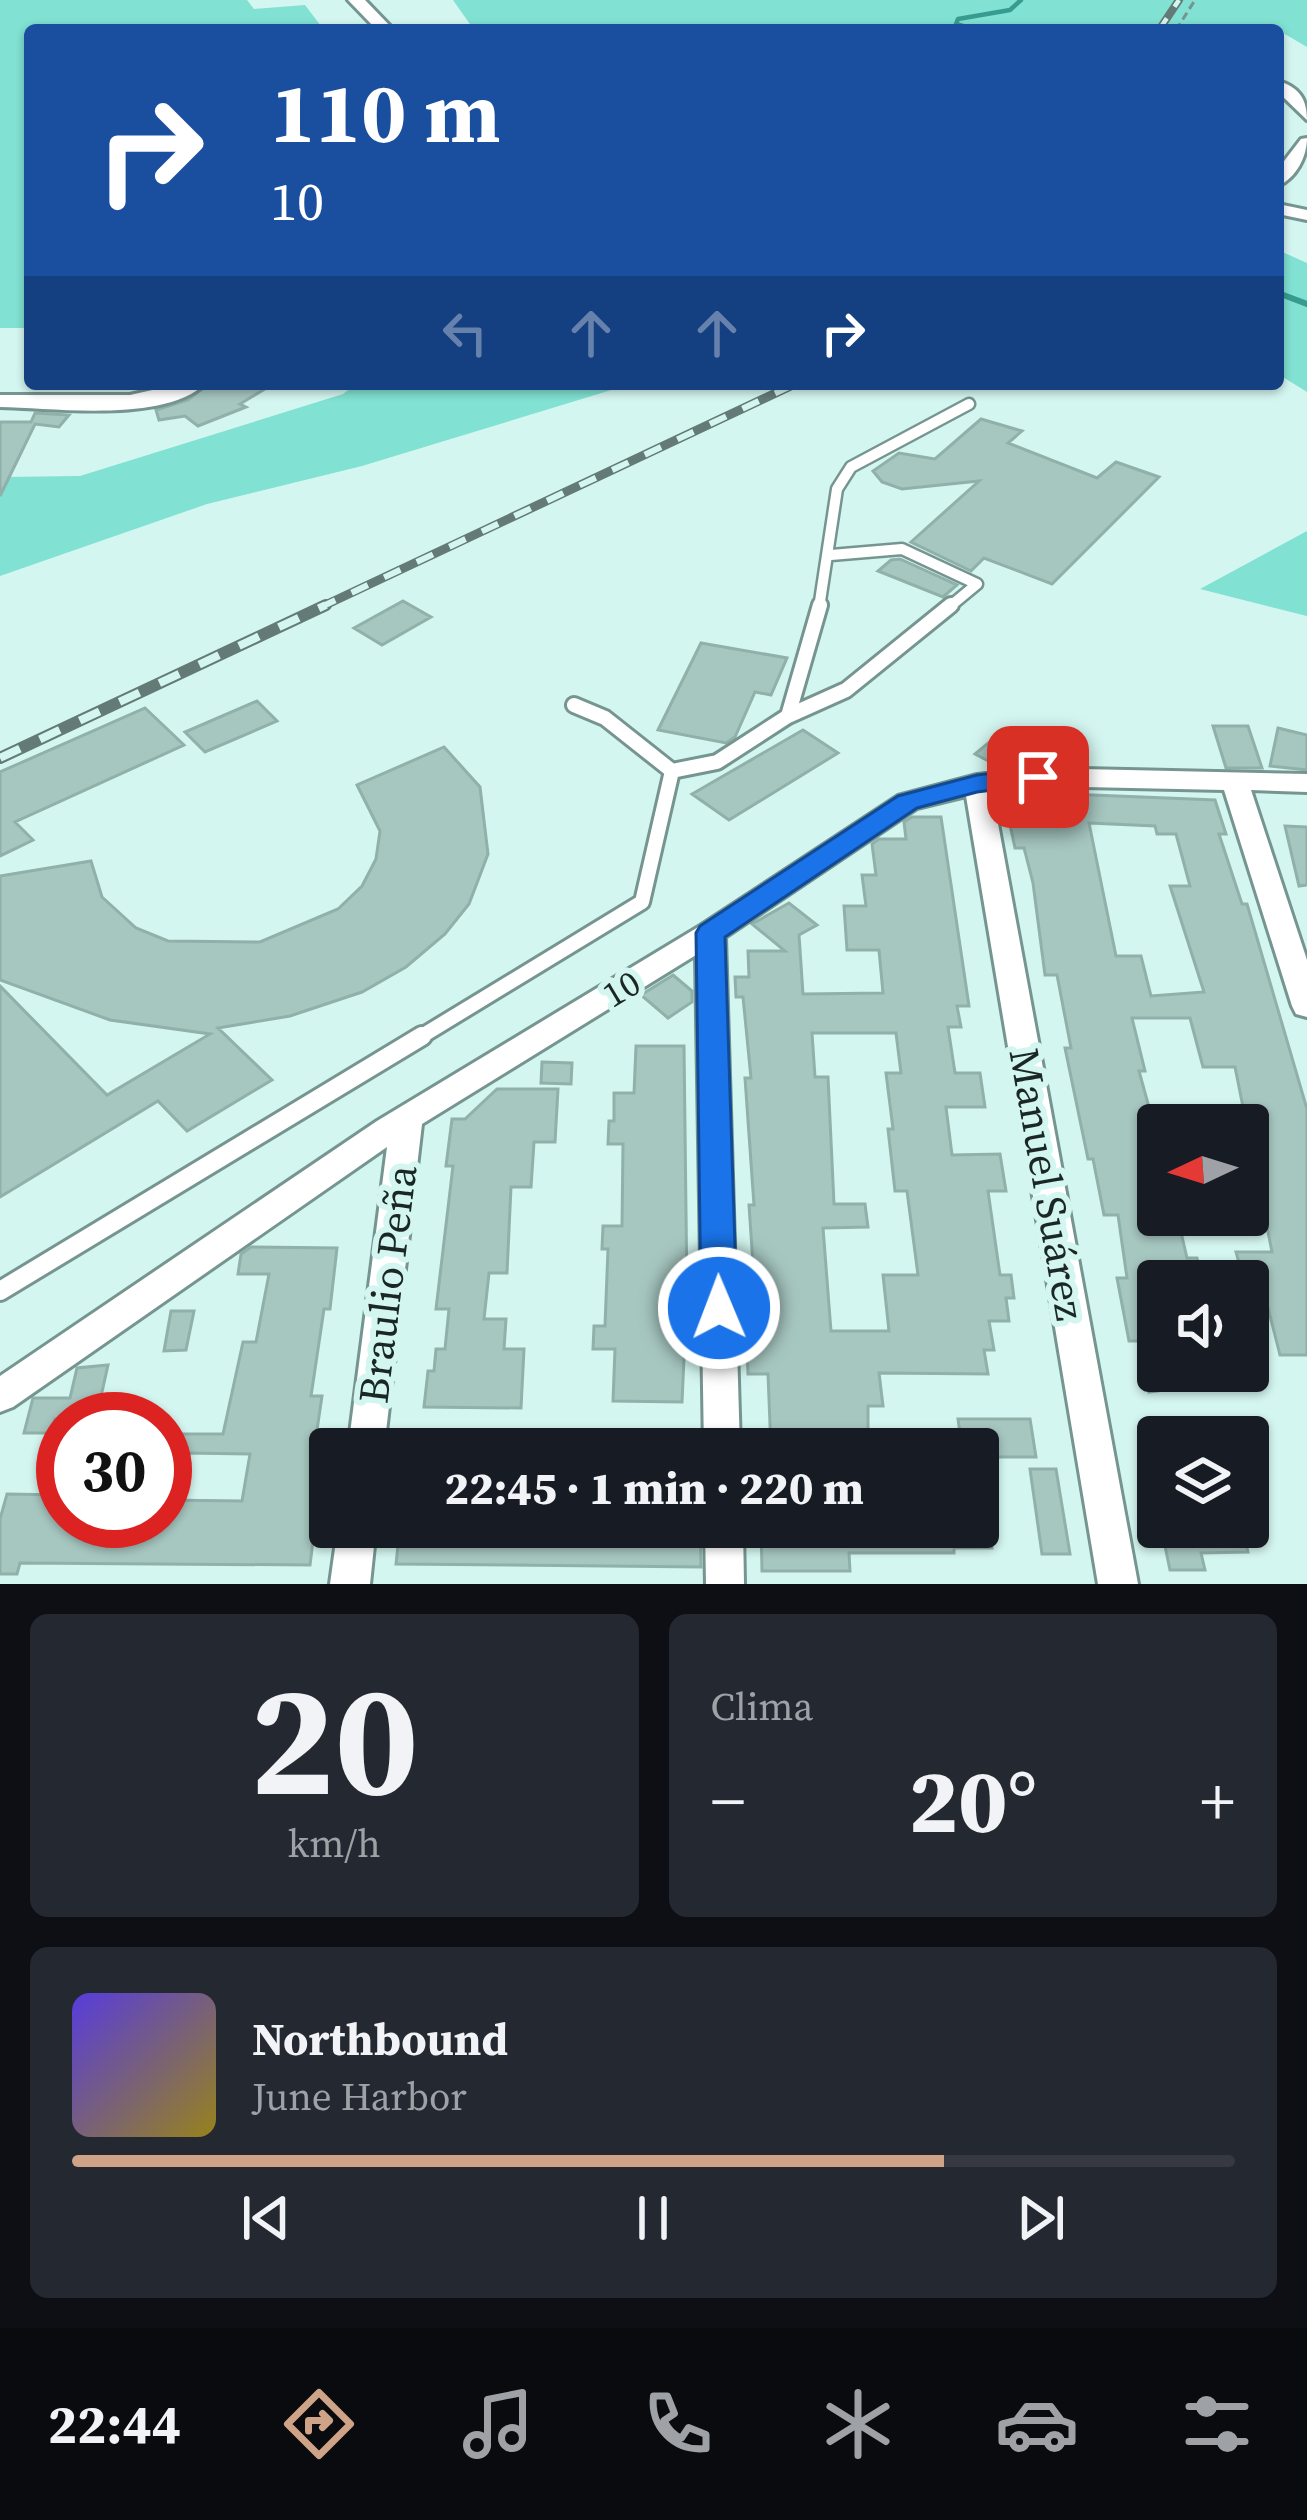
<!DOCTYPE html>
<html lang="es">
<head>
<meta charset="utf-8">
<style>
	body { margin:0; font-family:"Source Serif 4",serif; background:#242831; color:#f1f3f6; height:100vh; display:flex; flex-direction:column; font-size:45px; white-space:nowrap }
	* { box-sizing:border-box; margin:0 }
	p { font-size:39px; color:#9ea1a6 }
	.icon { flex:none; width:66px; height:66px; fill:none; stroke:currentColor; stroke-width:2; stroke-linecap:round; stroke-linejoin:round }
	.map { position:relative; height:1584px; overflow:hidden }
	.sheet { display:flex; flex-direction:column; gap:30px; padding:30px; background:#0d0f14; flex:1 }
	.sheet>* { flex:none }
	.hud { position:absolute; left:24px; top:24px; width:1260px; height:366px; border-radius:12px; box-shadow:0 3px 9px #0004; background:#1a4fa0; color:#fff; overflow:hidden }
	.needle { width:78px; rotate:266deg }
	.tools { position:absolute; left:1137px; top:1104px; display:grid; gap:24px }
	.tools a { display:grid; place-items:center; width:132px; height:132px; border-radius:12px; background:#171b24; box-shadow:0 3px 9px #0004; font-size:60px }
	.speed { position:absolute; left:36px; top:1392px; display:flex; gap:24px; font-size:60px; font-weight:700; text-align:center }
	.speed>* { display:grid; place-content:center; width:156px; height:156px; border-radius:50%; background:#171b24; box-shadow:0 3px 9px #0004; line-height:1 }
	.speed .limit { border:18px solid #d22; background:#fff; color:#111 }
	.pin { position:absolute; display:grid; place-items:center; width:102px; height:102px; color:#fff; margin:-51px; border-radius:24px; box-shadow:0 6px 18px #0006 }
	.me { position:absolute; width:132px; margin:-66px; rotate:359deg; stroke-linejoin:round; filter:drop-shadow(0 0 9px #0008) }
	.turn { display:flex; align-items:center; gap:42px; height:252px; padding:0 48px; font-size:54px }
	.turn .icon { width:156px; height:156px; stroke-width:2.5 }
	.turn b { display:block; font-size:84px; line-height:102px }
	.lanes { display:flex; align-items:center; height:114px; padding:0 48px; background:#0003; justify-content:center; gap:60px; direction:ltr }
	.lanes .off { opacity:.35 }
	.big { font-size:90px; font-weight:800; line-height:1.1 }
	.sheet .widget { flex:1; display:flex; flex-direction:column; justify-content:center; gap:18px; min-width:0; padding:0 42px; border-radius:18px; background:#242831 }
	.sheet .dial { align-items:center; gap:0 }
	.dial b { font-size:156px; line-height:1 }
	.song { display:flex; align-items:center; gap:36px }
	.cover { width:144px; height:144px; border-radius:18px; background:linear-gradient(135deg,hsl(250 70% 55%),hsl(50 70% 35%)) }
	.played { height:12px; border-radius:6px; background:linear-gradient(90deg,#cea387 75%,#363941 75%) }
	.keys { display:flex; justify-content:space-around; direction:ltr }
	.heat { display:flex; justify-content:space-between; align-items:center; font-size:66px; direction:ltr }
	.sheet .tiles { flex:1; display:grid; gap:30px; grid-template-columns:1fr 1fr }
	.widget:last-child { grid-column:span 2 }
	.trip { position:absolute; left:309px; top:1428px; width:690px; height:120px; border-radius:12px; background:#171b24; box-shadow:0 3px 9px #0004; font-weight:800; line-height:120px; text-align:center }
	.tabs { display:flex; height:192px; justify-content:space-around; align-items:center; background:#090b0e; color:#9ea1a6 }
	.tabs .icon { width:84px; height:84px }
	.tabs .on { color:#cea387 }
	.tabs b { font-size:54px; color:#f1f3f6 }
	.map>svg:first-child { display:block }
	.green { fill:#81e1d2 }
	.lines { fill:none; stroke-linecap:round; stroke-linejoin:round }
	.stream-far1 { stroke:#379c8f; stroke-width:4.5 }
	.stream { stroke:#379c8f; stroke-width:6 }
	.building { fill:#a6c6c0; stroke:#90b0aa; stroke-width:3; fill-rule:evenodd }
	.lane-far2-casing { stroke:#769590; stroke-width:15 }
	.lane-far1-casing { stroke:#769590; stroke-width:20 }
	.lane-casing { stroke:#769590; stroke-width:24 }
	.street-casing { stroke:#769590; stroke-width:6 }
	.path { stroke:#7b938f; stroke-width:3; stroke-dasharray:8 4.5; stroke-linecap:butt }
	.lane-far2 { stroke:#fff; stroke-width:10 }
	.lane-far1 { stroke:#fff; stroke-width:14 }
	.lane { stroke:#fff; stroke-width:18 }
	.street { fill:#fff; fill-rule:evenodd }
	.rail-far2-casing { stroke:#647a76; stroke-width:8 }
	.rail-far1-casing { stroke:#647a76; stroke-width:9 }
	.rail-casing { stroke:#647a76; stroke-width:12 }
	.rail-far2 { stroke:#d4f6f0; stroke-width:4.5; stroke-dasharray:14; stroke-linecap:butt }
	.rail-far1 { stroke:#d4f6f0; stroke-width:6; stroke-dasharray:18; stroke-linecap:butt }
	.rail { stroke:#d4f6f0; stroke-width:8; stroke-dasharray:22; stroke-linecap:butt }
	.route { fill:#1a73e8; stroke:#114b97; stroke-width:3 }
	.labels { text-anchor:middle; stroke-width:12; stroke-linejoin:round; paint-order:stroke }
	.street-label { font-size:36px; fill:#1a2725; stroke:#d4f6f0 }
	.near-street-label { font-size:42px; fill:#1a2725; stroke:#d4f6f0 }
</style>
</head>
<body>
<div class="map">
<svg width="1307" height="1584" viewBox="0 0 1307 1584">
	<rect width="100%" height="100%" fill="#d4f6f0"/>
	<path class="green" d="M0,0H247L254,9L305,5L324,30H30V328H0Z
		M453,0H1307V47L1278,30L1191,28L474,30Z
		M1278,250L1307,263V392L1278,374Z
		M356,384H631L362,466L207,504L0,576V477L80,476L343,394Z
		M1307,531V616L1200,589Z"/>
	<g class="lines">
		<path class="stream-far1" d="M976,30L956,24L958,19L1010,10L1021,0"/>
		<path class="stream" d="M1278,293L1307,304"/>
	</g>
	<path class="building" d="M209,384H273L240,404L246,407L198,426L185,416L159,420L156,410L188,400Z
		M35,413L69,415L59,427L35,424L0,496V422H31Z
		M981,419L1022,431L1008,443L1097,478L1116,462L1159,477L1052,584L984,558L971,571L911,542L979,481L902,489L882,482L873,471L899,453L935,459Z
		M900,559L957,585L943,597L878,571L891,560Z
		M403,601L431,617L382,645L354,628Z
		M701,643L787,658L771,695L755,692L735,737L726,743L658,730Z
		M257,701L277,721L205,752L185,732Z
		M145,708L184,745L15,822L33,840L0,856V772Z
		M1213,726H1248L1262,768H1226Z
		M1278,728L1307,735V770L1270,766Z
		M1005,729L1028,741L998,766L975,754Z
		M803,730L838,753L729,820L692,794Z
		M444,747L480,787L488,854L469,904L445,934L406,967L362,992L290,1016L218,1028L272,1080L187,1131L158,1101L0,1197V986L107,1095L210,1034L110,1020L0,980V876L91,861L102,897L136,928L168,941L260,942L338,909L362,886L376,859L380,831L357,785Z
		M1068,794L1215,800L1226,834H1219L1242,904H1247L1307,1109V1355H1280L1266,1300H1248V1281H1244L1236,1252H1272L1235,1067H1203L1190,1018H1132L1145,1071H1139L1158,1140V1215H1177L1187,1258H1197L1203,1281H1158V1391L1149,1392L1138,1341H1129L1117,1278H1127L1118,1215H1104L1093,1159H1088L1065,1048H1071L1057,975H1045L1033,883L1024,848H1015L1008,815H1021L1018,799H1069ZM1089,823L1155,826L1157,834H1176L1190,886H1170L1204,992L1151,996L1141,956H1116Z
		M912,817H941L969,1006H957L961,1027H948L955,1073H980L985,1107H946L952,1155L1000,1154L1006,1191H988L1000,1275H1011L1014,1298H1006L1009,1321H989L994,1350H984L988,1374L879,1373L883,1406H868V1449H771L768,1374H748L743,1264H753L749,1205H754L745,1078H751L743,997H736L735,977H749L748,951H785L752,924L789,903L817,925L799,935L803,994L883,993L879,950H847L844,906H866L862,875H876L872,844L879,839H906L904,822ZM812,1033H896L901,1073H886L893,1129H888L895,1191H907L918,1275H883L889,1331H831L823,1228L868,1227L865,1204H834L828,1077H815Z
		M1285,826L1307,827V885L1299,886Z
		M673,975L692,991V1002L668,1018L641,995Z
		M636,1046H684L687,1294L682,1402L613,1401L615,1349H593L594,1326H605L608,1249H602L603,1226H622L623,1144H608L609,1121H614V1093H634Z
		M542,1062L572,1063L571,1084L541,1083Z
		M497,1089H558L555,1142H534L531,1187H511L507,1273H489L484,1319H506L504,1349H524L521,1408L424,1407L428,1371H434L436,1349H445L449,1309H436L453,1166H446L452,1119H465Z
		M251,1247L337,1248L330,1309H324L311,1396H322L312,1464H317L311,1501H318L310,1565L20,1563L17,1574H0V1519L7,1494L63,1495V1521H165V1500L242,1501L250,1454L184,1453L175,1498L165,1497V1434H223L243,1342H256L269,1274H238L241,1254Z
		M171,1311H194L186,1350L164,1351Z
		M108,1365L96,1419H55L51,1433H24L33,1398H70L77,1368Z
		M958,1419H1030L1036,1457H978V1449H962Z
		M1030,1469H1056L1070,1554H1042Z
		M400,1527H700L701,1567L396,1564Z
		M761,1527H990L992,1548H954V1553H849L850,1571H762Z
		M1161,1527H1242L1248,1552L1201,1553L1205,1570H1170Z"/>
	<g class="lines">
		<g class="lane-far2-casing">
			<path id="lane-far2" d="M831,555L902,549L977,584L948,608
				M819,608L837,489L851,467L969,404"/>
		</g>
		<g class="lane-far1-casing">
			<path id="lane-far1" d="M574,705L605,718L672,771
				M788,716L846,690L951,605
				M417,1039L642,902L672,771L717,762L788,716L820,605"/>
		</g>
		<g class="lane-casing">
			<path id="lane" d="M0,1291L422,1036"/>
		</g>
		<g class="street-casing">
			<path id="street" d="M348,0H365L394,30H377Z
				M1278,81C1299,87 1307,99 1307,120L1278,92Z
				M1307,138C1307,157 1296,178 1278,186V169L1301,139Z
				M1278,204L1307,210V220L1278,214Z
				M179,384H205C164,423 54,408 0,407V395H130Z
				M1038,768L1307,774V792L1251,790L1307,960V1017L1296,1014L1292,1006L1224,790L1038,786L992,791L1138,1584H1098L966,796L917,808L725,937L740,1449H704L696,955L422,1124L384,1449H348L387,1147L13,1407L0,1412V1376L377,1121L700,926L898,796L977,775Z
				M338,1527H376L370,1584H330Z
				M705,1527H743L744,1584H706Z"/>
		</g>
		<path class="path" d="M1176,30L1195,0"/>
		<use href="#lane-far2" class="lane-far2"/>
		<use href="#lane-far1" class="lane-far1"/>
		<use href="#lane" class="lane"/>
		<use href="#street" class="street"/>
		<g class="rail-far2-casing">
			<path id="rail-far2" d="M1159,30L1179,0"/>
		</g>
		<g class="rail-far1-casing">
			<path id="rail-far1" d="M319,608L795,384"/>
		</g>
		<g class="rail-casing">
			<path id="rail" d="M0,758L326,605"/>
		</g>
		<use href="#rail-far2" class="rail-far2"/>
		<use href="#rail-far1" class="rail-far1"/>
		<use href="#rail" class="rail"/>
	</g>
	<path class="route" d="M1038,768L1048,771L1052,777L1048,783L977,792L917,808L725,937L737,1308L732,1319L719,1323L707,1319L701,1308L696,933L700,926L898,796L977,775Z"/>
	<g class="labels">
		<g class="street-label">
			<text transform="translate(621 988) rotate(-31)" y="13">10</text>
		</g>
		<g class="near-street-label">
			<text transform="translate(1048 1184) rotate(80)" y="15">Manuel Suárez</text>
			<text transform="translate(387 1284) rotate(-83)" y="15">Braulio Peña</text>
		</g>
	</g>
</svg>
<div class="tools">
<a><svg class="needle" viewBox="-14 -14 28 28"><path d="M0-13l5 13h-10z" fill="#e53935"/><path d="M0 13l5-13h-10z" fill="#9ea1a6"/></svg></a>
<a><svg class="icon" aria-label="sound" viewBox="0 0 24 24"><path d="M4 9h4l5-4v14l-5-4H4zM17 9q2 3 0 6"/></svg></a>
<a><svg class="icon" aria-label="layers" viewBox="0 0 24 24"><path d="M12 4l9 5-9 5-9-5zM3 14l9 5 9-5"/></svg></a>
</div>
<div class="speed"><div class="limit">30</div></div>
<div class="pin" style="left:1038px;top:777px;background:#d93025"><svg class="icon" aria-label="arrive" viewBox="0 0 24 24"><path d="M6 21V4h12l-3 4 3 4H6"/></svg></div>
<svg class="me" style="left:719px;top:1308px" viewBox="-20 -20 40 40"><circle r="17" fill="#1a73e8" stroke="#fff" stroke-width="3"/><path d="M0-11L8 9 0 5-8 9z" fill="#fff"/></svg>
<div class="trip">22:45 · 1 min · 220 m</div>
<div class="hud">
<div class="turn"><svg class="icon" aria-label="right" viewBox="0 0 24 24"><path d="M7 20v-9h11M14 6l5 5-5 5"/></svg><div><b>110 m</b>10</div></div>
<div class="lanes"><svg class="icon off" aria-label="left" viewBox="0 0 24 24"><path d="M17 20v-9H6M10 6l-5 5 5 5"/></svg><svg class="icon off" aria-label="ahead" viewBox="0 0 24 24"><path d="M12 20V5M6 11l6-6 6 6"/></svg><svg class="icon off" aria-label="ahead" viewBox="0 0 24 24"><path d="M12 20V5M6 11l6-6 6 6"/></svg><svg class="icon" aria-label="right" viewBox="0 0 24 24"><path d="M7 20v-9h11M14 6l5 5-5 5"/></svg></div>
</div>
</div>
<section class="sheet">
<div class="tiles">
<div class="widget dial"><b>20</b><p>km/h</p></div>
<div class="widget"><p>Clima</p>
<div class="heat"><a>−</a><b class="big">20°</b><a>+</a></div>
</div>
<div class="widget">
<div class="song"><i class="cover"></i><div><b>Northbound</b><p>June Harbor</p></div></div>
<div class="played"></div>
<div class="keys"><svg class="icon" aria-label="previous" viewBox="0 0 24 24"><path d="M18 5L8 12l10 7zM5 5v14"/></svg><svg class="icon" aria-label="pause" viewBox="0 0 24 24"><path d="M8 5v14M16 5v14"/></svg><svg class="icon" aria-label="next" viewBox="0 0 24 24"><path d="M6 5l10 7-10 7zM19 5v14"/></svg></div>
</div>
</div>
</section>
<nav class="tabs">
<b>22:44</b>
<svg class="icon on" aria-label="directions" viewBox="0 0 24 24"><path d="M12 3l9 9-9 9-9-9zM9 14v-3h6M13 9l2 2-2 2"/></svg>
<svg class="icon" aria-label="music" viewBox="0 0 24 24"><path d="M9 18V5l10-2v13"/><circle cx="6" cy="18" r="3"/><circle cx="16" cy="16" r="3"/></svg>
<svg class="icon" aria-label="phone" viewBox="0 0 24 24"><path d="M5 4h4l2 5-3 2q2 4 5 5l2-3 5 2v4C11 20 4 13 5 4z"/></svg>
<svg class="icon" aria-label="climate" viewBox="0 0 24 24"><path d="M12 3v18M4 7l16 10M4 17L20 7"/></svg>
<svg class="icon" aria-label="car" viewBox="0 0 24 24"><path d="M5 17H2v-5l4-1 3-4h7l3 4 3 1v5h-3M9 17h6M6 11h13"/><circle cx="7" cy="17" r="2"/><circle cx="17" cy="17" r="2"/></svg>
<svg class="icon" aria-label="filters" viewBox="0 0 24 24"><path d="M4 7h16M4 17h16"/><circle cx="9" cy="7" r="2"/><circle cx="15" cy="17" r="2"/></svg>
</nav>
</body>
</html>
